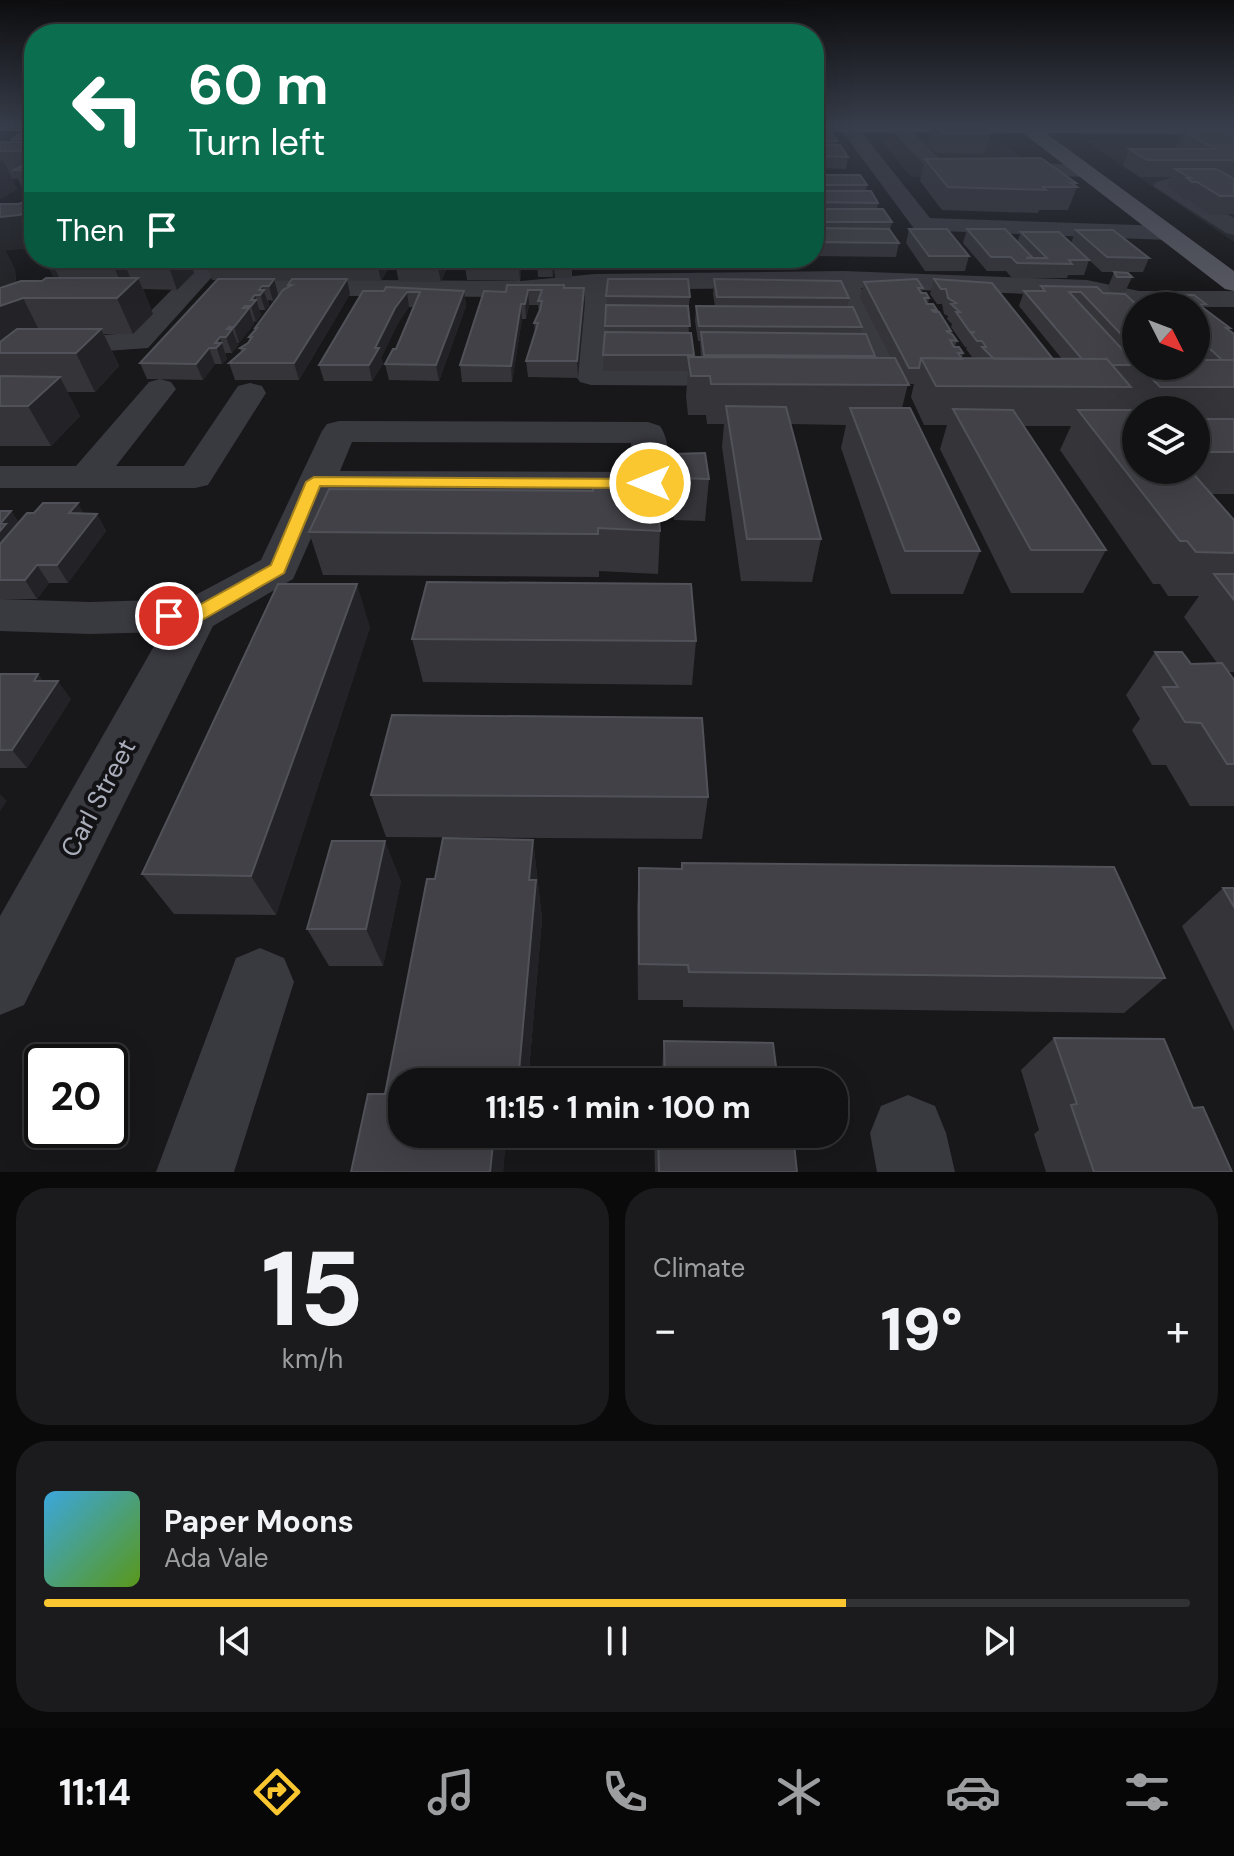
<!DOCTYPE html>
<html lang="en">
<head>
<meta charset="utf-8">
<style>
	body { margin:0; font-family:"DM Sans",sans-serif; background:#1b1b1d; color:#f1f3f6; height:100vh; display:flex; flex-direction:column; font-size:30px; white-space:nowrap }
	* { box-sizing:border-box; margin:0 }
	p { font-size:26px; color:#9c9ea0 }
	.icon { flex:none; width:44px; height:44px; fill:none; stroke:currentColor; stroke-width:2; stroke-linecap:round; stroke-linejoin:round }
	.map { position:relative; height:1172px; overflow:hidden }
	.side { display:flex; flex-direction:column; gap:16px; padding:16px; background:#0a0a0b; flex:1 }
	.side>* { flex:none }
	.top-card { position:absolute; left:24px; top:24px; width:800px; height:244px; border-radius:32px; box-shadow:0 8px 32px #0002,0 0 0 2px #313234; background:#0b6e4f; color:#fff; overflow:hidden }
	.needle { width:52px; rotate:132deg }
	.controls { position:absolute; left:1122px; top:292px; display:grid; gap:16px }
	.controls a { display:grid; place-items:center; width:88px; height:88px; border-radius:50%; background:#121214; box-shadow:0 8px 32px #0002,0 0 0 2px #313234; font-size:40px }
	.speed { position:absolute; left:24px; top:1044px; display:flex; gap:16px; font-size:40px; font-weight:700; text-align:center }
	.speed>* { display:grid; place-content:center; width:104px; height:104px; border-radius:50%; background:#121214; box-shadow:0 8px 32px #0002,0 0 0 2px #313234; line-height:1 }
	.speed .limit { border:4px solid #111; border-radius:12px; background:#fff; color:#111 }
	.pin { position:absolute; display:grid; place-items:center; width:68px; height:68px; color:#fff; margin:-34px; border:4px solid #fff; border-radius:50%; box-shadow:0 2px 8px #0007 }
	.me { position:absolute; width:88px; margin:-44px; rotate:270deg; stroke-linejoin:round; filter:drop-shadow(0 0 6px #0008) }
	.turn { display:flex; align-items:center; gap:28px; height:168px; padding:0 32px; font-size:36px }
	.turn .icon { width:104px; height:104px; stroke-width:2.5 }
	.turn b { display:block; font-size:56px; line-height:68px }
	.then { display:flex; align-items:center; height:76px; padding:0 32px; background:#0003; gap:16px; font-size:30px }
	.big { font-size:60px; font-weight:800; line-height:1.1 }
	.side .tile { flex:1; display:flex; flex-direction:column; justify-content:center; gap:12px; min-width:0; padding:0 28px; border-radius:32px; background:#1b1b1d }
	.side .dial { align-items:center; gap:0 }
	.dial b { font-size:104px; line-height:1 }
	.song { display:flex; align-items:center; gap:24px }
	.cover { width:96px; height:96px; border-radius:12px; background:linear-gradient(135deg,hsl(200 70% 55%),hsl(90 70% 35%)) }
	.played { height:8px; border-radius:4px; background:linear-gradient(90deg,#fbc730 70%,#313234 70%) }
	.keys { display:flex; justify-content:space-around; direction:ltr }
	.heat { display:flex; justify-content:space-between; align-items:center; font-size:44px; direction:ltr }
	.side .tiles { flex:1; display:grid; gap:16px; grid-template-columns:1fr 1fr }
	.tile:last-child { grid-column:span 2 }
	.trip { position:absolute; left:388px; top:1068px; width:460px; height:80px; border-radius:32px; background:#121214; box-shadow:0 8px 32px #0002,0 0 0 2px #313234; font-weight:800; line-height:80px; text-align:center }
	.menu { display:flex; height:128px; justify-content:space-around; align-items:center; background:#070708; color:#9c9ea0 }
	.menu .icon { width:56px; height:56px }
	.menu .on { color:#fbc730 }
	.menu b { font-size:36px; color:#f1f3f6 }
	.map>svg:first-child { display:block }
	.built { fill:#242428 }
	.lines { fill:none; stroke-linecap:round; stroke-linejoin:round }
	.minor { fill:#393940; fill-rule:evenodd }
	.major { fill:#55565f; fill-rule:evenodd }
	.wall { fill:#343439; fill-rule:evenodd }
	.shaded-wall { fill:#232327 }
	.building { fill:#414147; stroke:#515259; stroke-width:2 }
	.route { fill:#fbc730; stroke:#a3811f; stroke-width:2 }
	.labels { text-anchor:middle; stroke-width:8; stroke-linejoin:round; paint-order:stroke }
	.near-street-label { font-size:26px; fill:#aaaebb; stroke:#131316 }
</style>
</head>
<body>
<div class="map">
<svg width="1234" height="1172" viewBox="0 0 1234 1172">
	<rect width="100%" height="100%" fill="#18181b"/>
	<path class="built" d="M880,139L1000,141L1048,177H911Z
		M1094,139H1234V242L1087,142Z"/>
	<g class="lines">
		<path class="minor" d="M841,124H855L930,218L1167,226L1175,228L1179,233L1175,238L1167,240L915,230L842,131Z
			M893,124H905L940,159L1085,165L1095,171L1085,177L935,171L928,169L893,132L890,128Z
			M1182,175L1234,180V192L1181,188L1234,218V235L1226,233L1153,186L1156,182Z
			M203,258H229L148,348L65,354L54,351L50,345L54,339L129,333Z
			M843,271L1087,280L1139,291H1234V307H1136L1087,296L861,288L906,377L901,384C883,388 860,388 842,384L837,377L842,370L870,367L834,287L608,290L607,366H749L760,369L765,376L760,383L749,386L591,385L580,382L575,375L581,291L521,297L229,295L220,293L216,287L220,281L229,279L521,281L595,274Z
			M160,379L171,382L176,389L116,466H184L238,386L250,383L262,386L266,393L208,485L195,488H0V466H76L149,382Z
			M339,421L648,422L660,426C670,439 673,477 663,491L650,494L331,493L293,579L213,626L24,1005L0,1015V916L162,632L90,634L0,631V599L90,602L188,599L261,560L322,431L327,424ZM352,442L631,443V472L340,471Z
			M260,948L284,958L294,982L234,1172H156L236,958Z
			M908,1095L935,1106L946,1133L955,1172H877L870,1133L881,1106Z"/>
		<path class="major" d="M0,124H34V131H0Z
			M814,124H1234V134L1046,133L1234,271V291L1225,289L1023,133L814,132Z"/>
	</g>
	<path class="wall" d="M933,124L991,133L985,154L937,153L928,144Z
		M34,127V248L5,250L15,270L16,282L42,281L54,278L44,258H188L194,273L177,290L143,289L153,314L133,334H104L119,366L95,392H67L80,416L51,446H0V204H18L31,200H28L18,179H12L17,189L0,199V142H12L11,139Z
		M814,131L837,141L836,145L848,157L846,169L814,168Z
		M1183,131L1234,134V177H1232L1234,179V214L1211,215L1189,200H1183L1179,196L1180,195L1167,186L1171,177H1140L1123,166L1129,149H1179L1176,147Z
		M925,159L1076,183L1075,186L1077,187L1068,210H1039L1038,213L942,210L920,181Z
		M814,175L867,185L866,191L878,203L877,209L892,222L890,230L899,243L896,257L814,256Z
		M909,229L969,256L965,271H925L906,243Z
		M967,229L1017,242L1021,232L1089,260L1084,275H1068L1067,278H1012L1006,271H987L963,243Z
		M1076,230L1149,258L1143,272H1102L1071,243Z
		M402,258H451L441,282H399L396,268Z
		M468,258H526L525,262H520L521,275L520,281L467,280L465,266Z
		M572,258V278H555L554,268L553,277H538L537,263Z
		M667,258H727L725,270H694L693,264H668Z
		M393,261L381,281H347L350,294L299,380H235L229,363L241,352L240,348L248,343L250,340L249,337L255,330V328L288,287V285L291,281H274L278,294L273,301L268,300L269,305L265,310H259L261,315L256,322L254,321V324L239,343H237L238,345L232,353H226L225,354L227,359L222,364H215L203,380L147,379L140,363L217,280H212L207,266Z
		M1114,272L1132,277L1125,292H1110L1108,287Z
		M608,279L690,297L688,312L689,333H691L693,357H701L700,341H698L695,321L696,306H715L713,294L714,279L849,298L847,307L862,327L860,334L875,356V358H891L860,297L864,282L923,288L922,293L929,298L928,304L937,310L936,312L957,341L955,347L963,353L962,359H978L977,357H972L966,349L967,347H965L951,327L952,324L947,319L948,316L944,314L942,304H937L930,294L934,279L1053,359H1062L1019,306L1024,291H1039L1041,286L1103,293L1136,306V366H1196V306H1144L1149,295L1206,304L1204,308L1230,328L1229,330L1234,334V494H1211L1234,520V672H1228L1234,764V806H1190L1166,765H1152L1132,730L1140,719L1126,695L1155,652L1191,664L1217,663L1184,617L1199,596H1168L1160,584H1153L1060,450L1071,426H1024L1106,550L1083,593H1011L940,449L947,425H924L911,397L914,384H908L902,408L980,551L963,594H891L841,448L846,425L790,424L821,539L812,582L741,581L722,447L724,424H707L706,415H688L686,396L688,371H603ZM1136,410H1196V470H1136Z
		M564,285V288H584L585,303L578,378L528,377L526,361L535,333L534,323L539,313L538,305H529L526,319H522L512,382H462L460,365L506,292Z
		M363,291H464L466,306L439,381L389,380L385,364L396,349L414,307H409L398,323L381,358L383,364L372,381H324L319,365Z
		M674,454L709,479L705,521L674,520L672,495Z
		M593,491L660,531L658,574L599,571V577L323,575L309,532Z
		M0,511H11L19,523L83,513L97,514L106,531L68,583H49L37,599H0Z
		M370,627L276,915L174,914L142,874Z
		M412,639L696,641L692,685L423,682Z
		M0,674H38L43,681L71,699L27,768H0Z
		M371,795L708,797L702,839L386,837Z
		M443,838L533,840L542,919L528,1082H402V1134H524L522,1148H505L503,1172H351L368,1094H385L427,879H435Z
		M682,863L1165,978L1124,1013L683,1007V1000H638L637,907L639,868L681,869Z
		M401,881L383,966H329L307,929Z
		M1223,888H1234V1031L1182,926Z
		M1054,1038L1232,1172H1046L1034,1134L1039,1130L1021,1070Z
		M664,1041L778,1082H661Z
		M654,1134H793L797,1172H655Z"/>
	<path class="shaded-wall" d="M34,148V167L27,151Z
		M3,160L17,189L0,199V161Z
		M34,211V248L5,250L15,270L17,296L23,298L41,334L0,353V217Z
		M44,258H52L51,260L64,288L59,289Z
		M117,258H122L133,284L138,278L153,314L133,334L117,298L124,291L112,262Z
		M166,258H188L194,273L177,290Z
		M384,258H392L393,261L381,281L378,267Z
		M443,258H451L441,282L438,268Z
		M553,258H556L553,277L552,263Z
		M520,260L521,275L520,281L519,266Z
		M274,279L278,294L273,301L269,286Z
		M347,279L350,294L299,380L294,363Z
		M262,286L269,305L265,310L259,290Z
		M584,288L585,303L578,378L577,361Z
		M528,290L529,305L526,319L525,304Z
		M464,291L466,306L439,381L436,365Z
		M407,292L409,307L398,323L381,358L383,364L372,381L369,365L375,348L395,308Z
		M255,295L261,315L256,322L251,306V300Z
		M521,304L522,319L512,382L511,366Z
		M245,306L247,311L249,308L254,324L239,343L234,327Z
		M229,327L230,332L232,329L238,345L232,353L226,337L227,329Z
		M101,329L119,366L95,392L76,353Z
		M220,337L227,359L222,364L215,343Z
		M209,348L215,364L203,380L196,364Z
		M60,377L80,416L51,446L28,406Z
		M78,503L88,521L69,513Z
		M11,511L23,529L0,563V524Z
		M97,514L106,531L68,583L57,565Z
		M37,565L49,583L37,599L25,580Z
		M357,584L370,627L276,915L251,876Z
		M38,674L51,692L58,681L71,699L27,768L12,750L34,681Z
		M0,794L7,801L0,811Z
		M533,840L542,919L528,1082H518L529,880Z
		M385,841L401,881L383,966L366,929Z
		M494,1134H500L505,1148L503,1172H490Z
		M518,1134H524L522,1148Z"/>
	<path class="building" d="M934,124H981L991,133H943Z
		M34,127V139H11Z
		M814,131H830L837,141H814Z
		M1183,131H1228L1234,134V160H1147L1129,149H1216Z
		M0,142H34V148L27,151H0Z
		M814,145H840L848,157L814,156Z
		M1041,158L1076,183H1071L1077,187H1043L1046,190L948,187L925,159Z
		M33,160L34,171L14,170Z
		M1175,169H1216L1234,179V196H1220L1197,182H1192L1187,178H1191Z
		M814,175H860L867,185H814Z
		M814,191H871L878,203L814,202Z
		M34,199V211L19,215L0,217V204H18Z
		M814,209H883L892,222H814Z
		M814,228L889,229L899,243L814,242Z
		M909,229H947L969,256H929Z
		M967,229H1005L1032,257L1026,258H1047L1021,232H1059L1089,260H1069L1072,264L1017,263L1011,257H991Z
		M1076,230H1113L1149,258L1107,257Z
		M51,258H117L112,262H67L70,260H51Z
		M216,258H384L378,267L207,266Z
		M402,258H443L438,268H396Z
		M468,258H516L515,260H520L519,266H465Z
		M538,258H553L552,263H537Z
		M555,258H572L571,263H554Z
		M1114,272L1128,273L1132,277H1117Z
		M46,278H138L117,298H23L0,306V288L21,281H42Z
		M218,279H274L269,286H262L259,290H264L260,295H255L251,300H256L251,306H245L243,308H249L234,327H229L227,329H232L226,337H220L215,343H221L216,348H209L196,364L140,363Z
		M292,279H347L294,363H229L245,349L240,348L248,343L252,337H249L257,328H255L283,290L292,285H288Z
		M608,279H688L690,297L606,296Z
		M714,279L841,281L849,298L717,297Z
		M917,279L923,288H918L921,293H926L929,298H924L927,304H933L937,310H932L934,312H939L951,331H946L952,334L957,341L950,340L954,347H959L963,353H958L962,359L921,358L919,368H909L864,282Z
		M934,279L992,283L1053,359H994L982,347H986L982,341H977L971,333L975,332H970L956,312H960L951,304L956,303L948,298L946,289H941Z
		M507,285H564V288H584L577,361H526L538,323H534L540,310L542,301H538L542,290H528L525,304H521L511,366L460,365L484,291L506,292Z
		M1041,286L1097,287L1103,293L1125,294L1138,306H1136V350L1081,292H1069L1133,361L1131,365H1112L1107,359H1082L1024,291H1045Z
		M386,287L464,291L436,365L385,364L393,349H396L420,292H407L395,308L375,348H379L369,365H319L363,291H384Z
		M1149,295H1194L1206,304L1199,305L1230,328H1226L1234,334V360H1222L1196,336V306H1162Z
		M606,305L688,306L690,326H605Z
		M696,306L853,307L862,327L699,326Z
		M17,329H101L76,353H0V342Z
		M605,332L691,333L694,355H603Z
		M701,332L866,334L875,356L704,355Z
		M688,357L895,358L909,385L711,384L710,376H691Z
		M921,358L1107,359L1131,387L936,386Z
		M1196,360H1234V387H1160L1140,366H1196Z
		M0,376L60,377L28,406H0Z
		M726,406L786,407L821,539H747Z
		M850,408H910L980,551H905Z
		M953,409L1013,410L1106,550H1031Z
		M1078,410H1136V470H1190L1234,520V553L1196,552L1187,541H1180Z
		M1196,419H1234V452H1204L1196,444Z
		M705,453L709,479L676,478L674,454Z
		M593,485H656L660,531L598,528V534L309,532L329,489L593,491Z
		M43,503H78L69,513L97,514L57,565H37L25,580H0V544L27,513H34Z
		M0,511H11L0,524Z
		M0,524H6L0,531Z
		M1214,574H1234V600Z
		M427,582L691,584L696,641L412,639Z
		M278,584H357L251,876L142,874Z
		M1155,652H1182L1191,664L1222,663L1234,680V764H1227L1201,723L1185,722L1163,687H1178Z
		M0,674H38L34,681H58L12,750H0Z
		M392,715L702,718L708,797L371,795Z
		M443,838L533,840L529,880H536L518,1082H402V1134H494L490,1172H351L368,1094H385L427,879H435Z
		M332,841H385L366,929H307Z
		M682,863L1114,867L1165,978L689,972L688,965L639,964V868L682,869Z
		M1223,888H1234V907Z
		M1054,1038L1164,1039L1193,1108L1203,1107L1232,1172H1094L1071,1105L1077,1104Z
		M664,1041L773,1043L778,1082H665Z
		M658,1134H793L797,1172H659Z"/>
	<linearGradient id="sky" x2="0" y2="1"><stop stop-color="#0d0d0f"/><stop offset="0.43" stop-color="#373d4a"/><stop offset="1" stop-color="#373d4a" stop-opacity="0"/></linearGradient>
	<rect width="1234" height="288" fill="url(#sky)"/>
	<path class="route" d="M314,477L650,479L658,483L650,488L320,486L284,573L202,620L162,621L159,616L162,611L192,609L271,565L306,482Z"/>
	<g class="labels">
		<g class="near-street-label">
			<text transform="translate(98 798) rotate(-62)" y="9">Carl Street</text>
		</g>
	</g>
</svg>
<div class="controls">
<a><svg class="needle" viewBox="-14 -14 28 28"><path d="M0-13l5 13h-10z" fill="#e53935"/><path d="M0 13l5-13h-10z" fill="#9c9ea0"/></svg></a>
<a><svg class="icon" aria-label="layers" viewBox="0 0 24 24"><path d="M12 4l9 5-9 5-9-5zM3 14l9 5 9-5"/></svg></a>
</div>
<div class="speed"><div class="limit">20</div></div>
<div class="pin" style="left:169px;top:616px;background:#d93025"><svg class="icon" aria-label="arrive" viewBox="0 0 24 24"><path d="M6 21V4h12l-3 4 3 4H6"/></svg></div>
<svg class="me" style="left:650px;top:483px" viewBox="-20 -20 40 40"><circle r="17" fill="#fbc730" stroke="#fff" stroke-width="3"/><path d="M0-11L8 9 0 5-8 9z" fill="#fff"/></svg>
<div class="trip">11:15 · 1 min · 100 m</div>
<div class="top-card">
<div class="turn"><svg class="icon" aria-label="left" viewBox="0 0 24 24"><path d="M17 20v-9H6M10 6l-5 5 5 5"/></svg><div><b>60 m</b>Turn left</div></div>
<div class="then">Then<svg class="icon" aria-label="arrive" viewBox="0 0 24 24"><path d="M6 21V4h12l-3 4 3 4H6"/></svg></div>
</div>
</div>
<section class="side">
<div class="tiles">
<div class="tile dial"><b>15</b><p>km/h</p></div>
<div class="tile"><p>Climate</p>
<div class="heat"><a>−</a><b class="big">19°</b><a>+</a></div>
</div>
<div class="tile">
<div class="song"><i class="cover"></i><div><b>Paper Moons</b><p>Ada Vale</p></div></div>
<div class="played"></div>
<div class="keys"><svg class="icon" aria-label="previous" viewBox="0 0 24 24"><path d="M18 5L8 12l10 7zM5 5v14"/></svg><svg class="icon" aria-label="pause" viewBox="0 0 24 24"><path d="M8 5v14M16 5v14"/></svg><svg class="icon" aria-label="next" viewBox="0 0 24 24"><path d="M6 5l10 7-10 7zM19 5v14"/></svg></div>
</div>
</div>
</section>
<nav class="menu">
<b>11:14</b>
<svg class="icon on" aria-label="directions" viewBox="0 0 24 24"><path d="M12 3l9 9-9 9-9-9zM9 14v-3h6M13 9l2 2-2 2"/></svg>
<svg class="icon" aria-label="music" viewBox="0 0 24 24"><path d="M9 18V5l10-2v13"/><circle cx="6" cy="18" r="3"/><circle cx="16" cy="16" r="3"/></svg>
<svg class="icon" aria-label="phone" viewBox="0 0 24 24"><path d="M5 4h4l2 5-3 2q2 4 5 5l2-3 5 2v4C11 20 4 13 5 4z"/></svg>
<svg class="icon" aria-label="climate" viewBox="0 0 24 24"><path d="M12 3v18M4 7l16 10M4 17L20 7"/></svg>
<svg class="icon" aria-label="car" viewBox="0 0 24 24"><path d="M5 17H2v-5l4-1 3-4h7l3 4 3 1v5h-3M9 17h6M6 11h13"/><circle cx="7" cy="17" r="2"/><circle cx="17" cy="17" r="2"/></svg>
<svg class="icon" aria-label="filters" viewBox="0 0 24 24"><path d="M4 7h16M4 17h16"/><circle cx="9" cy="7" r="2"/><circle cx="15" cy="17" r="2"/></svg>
</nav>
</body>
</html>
